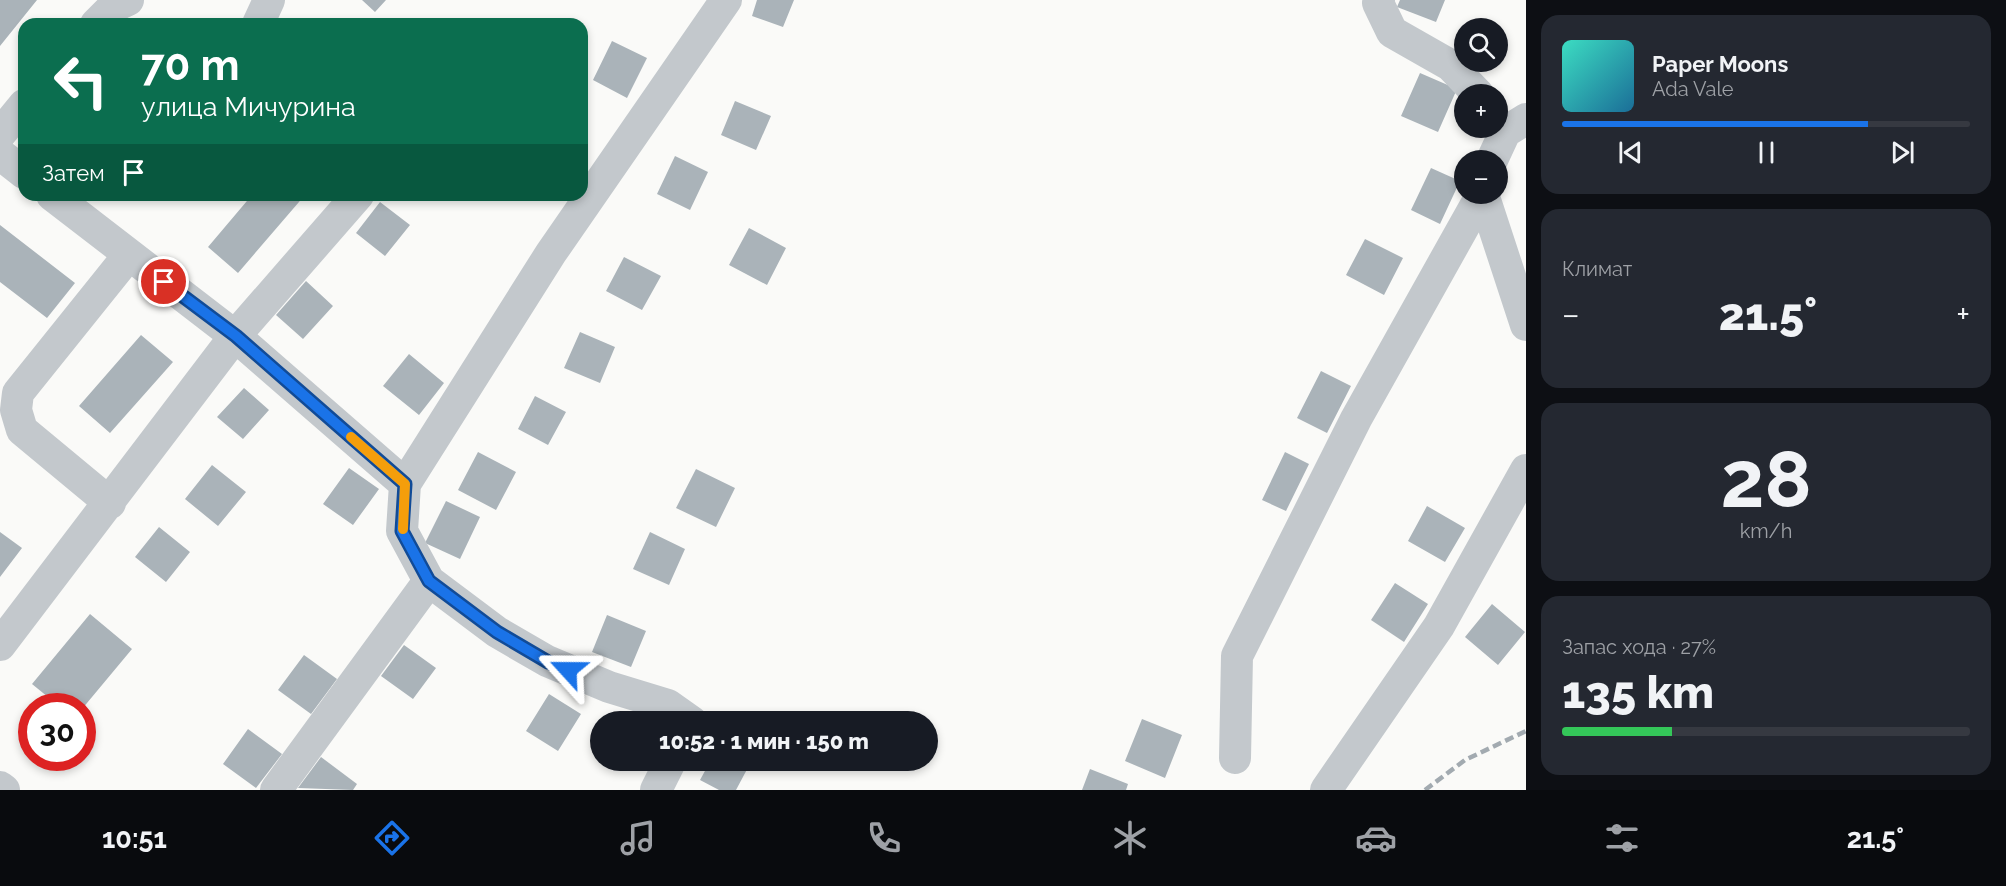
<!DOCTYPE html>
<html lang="ru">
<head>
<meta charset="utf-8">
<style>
	body { margin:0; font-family:Raleway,sans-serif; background:#242831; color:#f1f3f6; height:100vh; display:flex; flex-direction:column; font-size:22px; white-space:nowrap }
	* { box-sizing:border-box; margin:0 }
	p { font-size:20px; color:#9ea1a6 }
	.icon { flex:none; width:33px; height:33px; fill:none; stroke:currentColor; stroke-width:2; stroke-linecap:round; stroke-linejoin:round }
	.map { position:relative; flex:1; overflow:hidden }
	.details { display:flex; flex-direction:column; gap:15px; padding:15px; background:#0d0f14; width:480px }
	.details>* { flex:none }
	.hud { position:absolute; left:18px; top:18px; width:570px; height:183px; border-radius:18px; box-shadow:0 3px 9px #0003; background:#0b6e4f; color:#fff; overflow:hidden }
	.controls { position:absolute; left:1454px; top:18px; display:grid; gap:12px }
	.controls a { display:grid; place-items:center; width:54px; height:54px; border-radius:50%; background:#171b24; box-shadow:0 3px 9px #0003; font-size:30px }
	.speed { position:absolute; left:18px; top:693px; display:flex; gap:12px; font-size:30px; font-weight:700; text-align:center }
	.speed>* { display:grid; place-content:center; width:78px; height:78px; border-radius:50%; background:#171b24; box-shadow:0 3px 9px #0003; line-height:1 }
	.speed .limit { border:9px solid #d22; background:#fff; color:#111 }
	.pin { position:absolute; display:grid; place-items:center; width:51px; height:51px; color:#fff; margin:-26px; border:3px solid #fff; border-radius:50%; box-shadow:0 2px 6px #0007 }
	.me { position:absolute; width:66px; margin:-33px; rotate:294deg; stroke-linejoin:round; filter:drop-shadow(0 0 4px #0008) }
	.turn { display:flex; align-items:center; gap:21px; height:126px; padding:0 24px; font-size:27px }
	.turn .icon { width:78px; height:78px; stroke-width:2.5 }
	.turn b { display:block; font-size:42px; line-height:51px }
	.then { display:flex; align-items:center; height:57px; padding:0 24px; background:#0003; gap:12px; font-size:22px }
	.big { font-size:45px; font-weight:800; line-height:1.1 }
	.details .card { flex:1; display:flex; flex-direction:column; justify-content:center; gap:9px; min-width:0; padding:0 21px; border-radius:18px; background:#242831 }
	.details .dial { align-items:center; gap:0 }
	.dial b { font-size:78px; line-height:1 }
	.song { display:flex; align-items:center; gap:18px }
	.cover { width:72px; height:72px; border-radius:9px; background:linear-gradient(135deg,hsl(170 70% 55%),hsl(200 70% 35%)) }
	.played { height:6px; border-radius:3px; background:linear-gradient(90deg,#1a73e8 75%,#363941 75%) }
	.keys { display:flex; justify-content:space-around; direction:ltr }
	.heat { display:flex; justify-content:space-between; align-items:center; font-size:33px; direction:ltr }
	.charge { height:9px; border-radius:4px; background:linear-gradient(90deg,#34c759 27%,#363941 0) }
	.trip { position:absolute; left:590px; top:711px; width:348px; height:60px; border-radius:30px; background:#171b24; box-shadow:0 3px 9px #0003; font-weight:800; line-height:60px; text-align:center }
	.tab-bar { display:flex; height:96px; justify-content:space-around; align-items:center; background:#090b0e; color:#9ea1a6 }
	.tab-bar .icon { width:42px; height:42px }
	.tab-bar .on { color:#1a73e8 }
	.tab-bar b { font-size:27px; color:#f1f3f6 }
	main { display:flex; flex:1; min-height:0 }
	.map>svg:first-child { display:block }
	.building { fill:#aab3b9 }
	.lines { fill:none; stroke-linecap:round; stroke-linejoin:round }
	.minor { stroke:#c3c8cc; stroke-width:32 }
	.rail { stroke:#a2aab0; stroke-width:4.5; stroke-dasharray:9 4.5; stroke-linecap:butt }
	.route-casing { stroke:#114b97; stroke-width:15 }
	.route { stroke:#1a73e8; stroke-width:10 }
	.slow { stroke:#f59e0b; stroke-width:10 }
</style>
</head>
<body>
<main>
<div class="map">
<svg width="1526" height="790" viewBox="0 0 1526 790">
	<rect width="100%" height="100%" fill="#fafaf8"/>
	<path class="building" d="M0,0H37L0,46Z
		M362,0H386L375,12Z
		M757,0H794L783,27L752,16Z
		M1400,0H1445L1436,22L1397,7Z
		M612,41L647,58L627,98L593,80Z
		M1420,73L1457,89L1438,132L1401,116Z
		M735,101L771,116L756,150L721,135Z
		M675,156L708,172L690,210L657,194Z
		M1431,168L1460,181L1440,224L1411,210Z
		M252,195H305L238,273L208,247Z
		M380,202L410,225L385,256L356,233Z
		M0,225L75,283L47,318L0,282Z
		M749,228L786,248L767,285L729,265Z
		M1365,239L1403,258L1384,295L1346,275Z
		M624,257L661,276L642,310L606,291Z
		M306,281L333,306L303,339L276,315Z
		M580,332L615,347L600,383L564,368Z
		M141,335L173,362L110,433L79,406Z
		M409,354L444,383L419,415L383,386Z
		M1321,371L1351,386L1327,433L1297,418Z
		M244,388L269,410L243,439L217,417Z
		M535,396L566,412L548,445L518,429Z
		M478,452L516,472L496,510L458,490Z
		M1285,452L1309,464L1286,511L1262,500Z
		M212,465L246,492L218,526L185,499Z
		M349,468L379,489L353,525L323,504Z
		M696,469L735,488L716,527L676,508Z
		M446,501L480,517L460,559L425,543Z
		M1427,506L1465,528L1445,562L1408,541Z
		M159,527L190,552L166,582L135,557Z
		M0,532L22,548L0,577Z
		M650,532L685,549L669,585L633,569Z
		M1395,583L1428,604L1404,642L1371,620Z
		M1492,604L1525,632L1498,665L1465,637Z
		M90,614L132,649L82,709V706H59L32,684Z
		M607,615L646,631L631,667L592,652Z
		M404,645L436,668L413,699L381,676Z
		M304,655L337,679L311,714L278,690Z
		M549,694L581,714L558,751L526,731Z
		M1142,719L1182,735L1165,778L1125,761Z
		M248,729L282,754L256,788L223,764Z
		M321,757L357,784L353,790L298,788Z
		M711,760H752L736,790H719L700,780Z
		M1090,769L1128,784L1126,790H1082Z"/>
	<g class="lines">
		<path class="minor" d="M1379,0L1378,3L1392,32L1450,65L1478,94
			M96,24L113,7L128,0
			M258,24L269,0
			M0,134L24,105
			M0,154L24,173
			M1492,160L1505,132L1526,119
			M1483,194L1526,325
			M52,195L235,336L405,484
			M110,503L22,430L16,410L18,393L128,256
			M0,645L235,336L358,195
			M692,722L668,705L609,687L547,661L497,632L429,581L402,531L405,484L551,253L726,0
			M1235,758L1237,656L1356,419L1482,194
			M0,787L4,790
			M276,790L429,581
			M656,790L671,760
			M1326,790L1439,626L1526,470"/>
		<path class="rail" d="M1425,790L1465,760L1526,731"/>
	</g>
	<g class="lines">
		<g class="route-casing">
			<path id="route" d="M164,282L236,336L405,484L402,531L429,581L497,632L548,662L568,670"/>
		</g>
		<use href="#route" class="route"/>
		<path class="slow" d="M351,437L405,484L403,529"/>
	</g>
</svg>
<div class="controls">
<a><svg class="icon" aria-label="search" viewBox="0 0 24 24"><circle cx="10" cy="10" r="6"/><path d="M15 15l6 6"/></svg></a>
<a>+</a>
<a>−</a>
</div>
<div class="speed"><div class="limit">30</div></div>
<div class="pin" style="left:164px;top:282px;background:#d93025"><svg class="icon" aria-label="arrive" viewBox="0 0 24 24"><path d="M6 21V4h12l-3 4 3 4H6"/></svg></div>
<svg class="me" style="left:568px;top:670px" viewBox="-20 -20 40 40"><path d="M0-17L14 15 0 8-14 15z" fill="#1a73e8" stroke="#fff" stroke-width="4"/></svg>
<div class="trip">10:52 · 1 мин · 150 m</div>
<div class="hud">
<div class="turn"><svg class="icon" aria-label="left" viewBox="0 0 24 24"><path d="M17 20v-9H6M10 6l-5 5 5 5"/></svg><div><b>70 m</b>улица Мичурина</div></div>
<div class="then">Затем<svg class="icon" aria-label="arrive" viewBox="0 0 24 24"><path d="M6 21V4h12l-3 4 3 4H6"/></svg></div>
</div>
</div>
<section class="details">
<div class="card">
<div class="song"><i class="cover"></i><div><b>Paper Moons</b><p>Ada Vale</p></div></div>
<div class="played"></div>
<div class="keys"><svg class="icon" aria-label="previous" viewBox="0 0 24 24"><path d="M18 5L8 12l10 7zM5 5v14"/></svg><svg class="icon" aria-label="pause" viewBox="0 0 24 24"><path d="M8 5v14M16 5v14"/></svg><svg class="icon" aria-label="next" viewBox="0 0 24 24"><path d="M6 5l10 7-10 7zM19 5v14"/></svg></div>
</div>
<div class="card"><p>Климат</p>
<div class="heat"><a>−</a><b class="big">21.5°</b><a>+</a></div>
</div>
<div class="card dial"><b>28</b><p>km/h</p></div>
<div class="card"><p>Запас хода · 27%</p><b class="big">135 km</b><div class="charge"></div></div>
</section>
</main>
<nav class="tab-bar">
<b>10:51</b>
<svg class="icon on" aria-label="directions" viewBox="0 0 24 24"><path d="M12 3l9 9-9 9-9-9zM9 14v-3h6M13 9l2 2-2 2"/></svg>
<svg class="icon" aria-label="music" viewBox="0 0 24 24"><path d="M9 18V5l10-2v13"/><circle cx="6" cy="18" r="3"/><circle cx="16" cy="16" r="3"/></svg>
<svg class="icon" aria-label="phone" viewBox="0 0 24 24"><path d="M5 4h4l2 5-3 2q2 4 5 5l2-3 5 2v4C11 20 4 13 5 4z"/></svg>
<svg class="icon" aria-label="climate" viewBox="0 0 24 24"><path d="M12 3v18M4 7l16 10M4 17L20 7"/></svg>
<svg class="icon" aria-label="car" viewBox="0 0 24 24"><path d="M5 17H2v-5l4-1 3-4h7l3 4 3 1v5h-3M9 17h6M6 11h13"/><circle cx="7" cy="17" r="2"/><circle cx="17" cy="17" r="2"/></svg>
<svg class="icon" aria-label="filters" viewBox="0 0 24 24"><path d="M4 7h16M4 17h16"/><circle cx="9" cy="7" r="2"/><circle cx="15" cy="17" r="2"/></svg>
<b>21.5°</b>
</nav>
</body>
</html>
